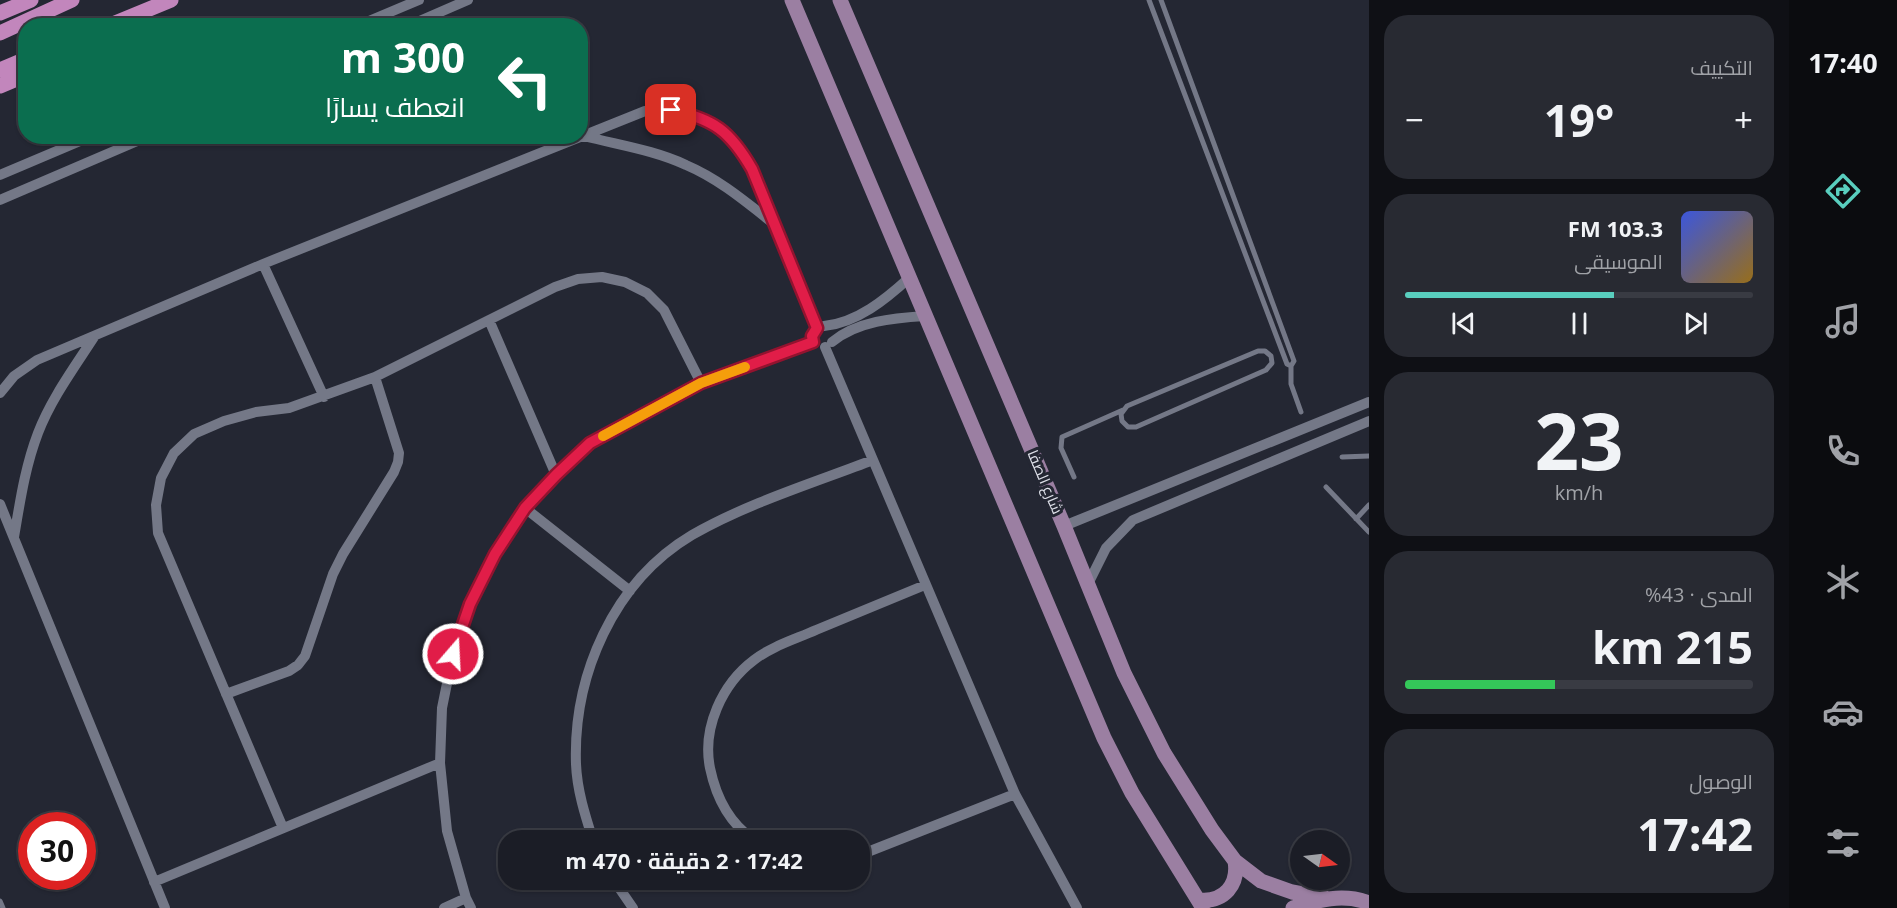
<!DOCTYPE html>
<html lang="ar">
<head>
<meta charset="utf-8">
<style>
	body { margin:0; font-family:"Open Sans",Cairo,sans-serif; background:#282a32; color:#f1f3f6; direction:rtl; height:100vh; display:flex; flex-direction:column; font-size:22px; white-space:nowrap }
	* { box-sizing:border-box; margin:0 }
	p { font-size:20px; color:#a0a2a7 }
	.icon { flex:none; width:33px; height:33px; fill:none; stroke:currentColor; stroke-width:2; stroke-linecap:round; stroke-linejoin:round }
	.map { position:relative; flex:1; overflow:hidden; direction:ltr }
	.details { display:flex; flex-direction:column; gap:15px; padding:15px; background:#0f1015; width:420px }
	.details>* { flex:none }
	.top-card { position:absolute; left:18px; top:18px; width:570px; height:126px; border-radius:24px; box-shadow:0 2px 4px #0004,0 0 0 2px #393b43; direction:rtl; background:#0b6e4f; color:#fff; overflow:hidden }
	.needle { width:39px; rotate:104deg }
	.buttons { position:absolute; left:1290px; top:830px; display:grid; gap:12px }
	.buttons a { display:grid; place-items:center; width:60px; height:60px; border-radius:50%; background:#1b1d26; box-shadow:0 2px 4px #0004,0 0 0 2px #393b43; font-size:30px }
	.speed { position:absolute; left:18px; top:812px; display:flex; gap:12px; font-size:30px; font-weight:700; text-align:center }
	.speed>* { display:grid; place-content:center; width:78px; height:78px; border-radius:50%; background:#1b1d26; box-shadow:0 2px 4px #0004,0 0 0 2px #393b43; line-height:1 }
	.speed .limit { border:9px solid #d22; background:#fff; color:#111 }
	.pin { position:absolute; display:grid; place-items:center; width:51px; height:51px; color:#fff; margin:-26px; border-radius:12px; box-shadow:0 3px 9px #0006 }
	.me { position:absolute; width:66px; margin:-33px; rotate:19deg; stroke-linejoin:round; filter:drop-shadow(0 0 4px #0008) }
	.turn { display:flex; align-items:center; gap:21px; height:126px; padding:0 24px; font-size:27px }
	.turn .icon { width:78px; height:78px; stroke-width:2.5 }
	.turn b { display:block; font-size:42px; line-height:51px }
	.big { font-size:45px; font-weight:700; line-height:1.1 }
	.details .widget { flex:1; display:flex; flex-direction:column; justify-content:center; gap:9px; min-width:0; padding:0 21px; border-radius:24px; background:#282a32 }
	.details .dial { align-items:center; gap:0 }
	.dial b { font-size:78px; line-height:1 }
	.song { display:flex; align-items:center; gap:18px }
	.cover { width:72px; height:72px; border-radius:9px; background:linear-gradient(135deg,hsl(230 70% 55%),hsl(40 70% 35%)) }
	.played { height:6px; border-radius:3px; background:linear-gradient(90deg,#59cebe 60%,#393b43 60%) }
	.keys { display:flex; justify-content:space-around; direction:ltr }
	.heat { display:flex; justify-content:space-between; align-items:center; font-size:33px; direction:ltr }
	.charge { height:9px; border-radius:4px; background:linear-gradient(90deg,#34c759 43%,#393b43 0) }
	.trip { position:absolute; left:498px; top:830px; width:372px; height:60px; border-radius:24px; background:#1b1d26; box-shadow:0 2px 4px #0004,0 0 0 2px #393b43; font-weight:700; line-height:60px; text-align:center; direction:rtl }
	main { display:flex; flex:1; min-height:0 }
	.dock { display:flex; flex-direction:column; width:108px; justify-content:space-around; align-items:center; background:#0b0c0f; color:#a0a2a7 }
	.dock .icon { width:42px; height:42px }
	.dock .selected { color:#59cebe }
	.dock b { font-size:27px; color:#f1f3f6 }
	.map>svg:first-child { display:block }
	.lines { fill:none; stroke-linecap:round; stroke-linejoin:round }
	.lane { stroke:#747887; stroke-width:5 }
	.street { stroke:#747887; stroke-width:10 }
	.secondary { stroke:#9b7fa2; stroke-width:15 }
	.primary { stroke:#c286bc; stroke-width:15 }
	.route-casing { stroke:#92132f; stroke-width:15 }
	.route { stroke:#e11d48; stroke-width:10 }
	.slow { stroke:#f59e0b; stroke-width:10 }
	.labels { text-anchor:middle; stroke-width:6; stroke-linejoin:round; paint-order:stroke }
	.street-label { font-size:15px; fill:#dfe1ea; stroke:#242733 }
</style>
</head>
<body>
<main>
<nav class="dock">
<b>17:40</b>
<svg class="icon selected" aria-label="directions" viewBox="0 0 24 24"><path d="M12 3l9 9-9 9-9-9zM9 14v-3h6M13 9l2 2-2 2"/></svg>
<svg class="icon" aria-label="music" viewBox="0 0 24 24"><path d="M9 18V5l10-2v13"/><circle cx="6" cy="18" r="3"/><circle cx="16" cy="16" r="3"/></svg>
<svg class="icon" aria-label="phone" viewBox="0 0 24 24"><path d="M5 4h4l2 5-3 2q2 4 5 5l2-3 5 2v4C11 20 4 13 5 4z"/></svg>
<svg class="icon" aria-label="climate" viewBox="0 0 24 24"><path d="M12 3v18M4 7l16 10M4 17L20 7"/></svg>
<svg class="icon" aria-label="car" viewBox="0 0 24 24"><path d="M5 17H2v-5l4-1 3-4h7l3 4 3 1v5h-3M9 17h6M6 11h13"/><circle cx="7" cy="17" r="2"/><circle cx="17" cy="17" r="2"/></svg>
<svg class="icon" aria-label="filters" viewBox="0 0 24 24"><path d="M4 7h16M4 17h16"/><circle cx="9" cy="7" r="2"/><circle cx="15" cy="17" r="2"/></svg>
</nav>
<section class="details">
<div class="widget"><p>التكييف</p>
<div class="heat"><a>−</a><b class="big">19°</b><a>+</a></div>
</div>
<div class="widget">
<div class="song"><i class="cover"></i><div><b>103.3 FM</b><p>الموسيقى</p></div></div>
<div class="played"></div>
<div class="keys"><svg class="icon" aria-label="previous" viewBox="0 0 24 24"><path d="M18 5L8 12l10 7zM5 5v14"/></svg><svg class="icon" aria-label="pause" viewBox="0 0 24 24"><path d="M8 5v14M16 5v14"/></svg><svg class="icon" aria-label="next" viewBox="0 0 24 24"><path d="M6 5l10 7-10 7zM19 5v14"/></svg></div>
</div>
<div class="widget dial"><b>23</b><p>km/h</p></div>
<div class="widget"><p>المدى · 43%</p><b class="big">215 km</b><div class="charge"></div></div>
<div class="widget"><p>الوصول</p><b class="big">17:42</b></div>
</section>
<div class="map">
<svg width="1369" height="908" viewBox="0 0 1369 908">
	<rect width="100%" height="100%" fill="#242733"/>
	<g class="lines">
		<path class="lane" d="M1149,0L1287,364L1291,366L1294,361L1161,0
			M1258,351H1265L1271,356L1272,363L1266,370L1136,427H1128L1122,421L1121,414L1127,406Z
			M1291,366V384L1301,412
			M1342,457L1369,456
			M1074,477L1061,448L1062,437L1123,410
			M1326,487L1369,532
			M1356,519L1369,505
			M0,901L3,908"/>
		<path class="street" d="M357,26L419,0
			M408,26L468,0
			M584,136C618,145 654,150 686,165C719,179 746,202 774,224
			M0,175L92,136
			M0,200L149,136
			M263,264L324,397
			M489,320L556,475
			M824,326C857,323 886,299 909,278
			M832,342C857,321 894,318 925,316
			M825,347L1015,794L1077,908
			M0,393L14,376L37,360L263,264L645,111C699,108 725,122 752,169L817,328
			M0,504L165,908
			M525,508L630,591
			M1064,526L1369,402
			M14,537C20,502 25,467 38,433C51,399 74,368 94,337
			M1088,584L1106,548L1133,520L1369,421
			M226,694L289,671L298,665L305,656L333,574L343,554L394,472L398,462L399,453L375,377
			M283,828L158,533L156,505L161,478L174,453L194,434L224,421L256,412L289,408L375,377L555,287L578,279L602,277L625,282L647,293L664,310L701,383
			M593,840C585,815 577,790 576,764C573,676 613,582 692,535C748,503 813,483 873,460
			M754,840C729,823 716,797 710,768C702,728 722,684 754,660C772,646 796,639 816,630C853,615 889,600 925,585
			M860,855L1015,794
			M613,879L633,908
			M154,882L440,763
			M444,908L466,898
			M471,908L466,898L447,831L440,763L442,708L453,654L470,604L495,554L525,508L556,475L590,443L701,383L813,342"/>
		<path class="secondary" d="M792,0L1104,738L1132,793L1203,908
			M840,0L1064,526L1124,673L1164,753L1212,830L1235,861L1261,881L1292,892L1325,898
			M1200,900C1224,902 1239,885 1235,861
			M1293,908C1318,900 1343,893 1369,903"/>
		<path class="primary" d="M0,13L31,0
			M108,26L171,0
			M0,33L72,0
			M0,70L26,59
			M0,86L26,75"/>
	</g>
	<g class="lines">
		<g class="route-casing">
			<path id="route" d="M453,654L470,604L495,554L525,508L556,475L590,443L701,383L813,342L812,336L817,328L752,169C730,131 714,119 671,110"/>
		</g>
		<use href="#route" class="route"/>
		<path class="slow" d="M603,436L701,383L745,367"/>
	</g>
	<g class="labels">
		<g class="street-label">
			<text transform="translate(1045 482) rotate(67)" y="5">شارع الصفا</text>
		</g>
	</g>
</svg>
<div class="buttons">
<a><svg class="needle" viewBox="-14 -14 28 28"><path d="M0-13l5 13h-10z" fill="#e53935"/><path d="M0 13l5-13h-10z" fill="#a0a2a7"/></svg></a>
</div>
<div class="speed"><div class="limit">30</div></div>
<div class="pin" style="left:671px;top:110px;background:#d93025"><svg class="icon" aria-label="arrive" viewBox="0 0 24 24"><path d="M6 21V4h12l-3 4 3 4H6"/></svg></div>
<svg class="me" style="left:453px;top:654px" viewBox="-20 -20 40 40"><circle r="17" fill="#e11d48" stroke="#fff" stroke-width="3"/><path d="M0-11L8 9 0 5-8 9z" fill="#fff"/></svg>
<div class="trip">17:42 · 2 دقيقة · 470 m</div>
<div class="top-card">
<div class="turn"><svg class="icon" aria-label="left" viewBox="0 0 24 24"><path d="M17 20v-9H6M10 6l-5 5 5 5"/></svg><div><b>300 m</b>انعطف يسارًا</div></div>
</div>
</div>
</main>
</body>
</html>
